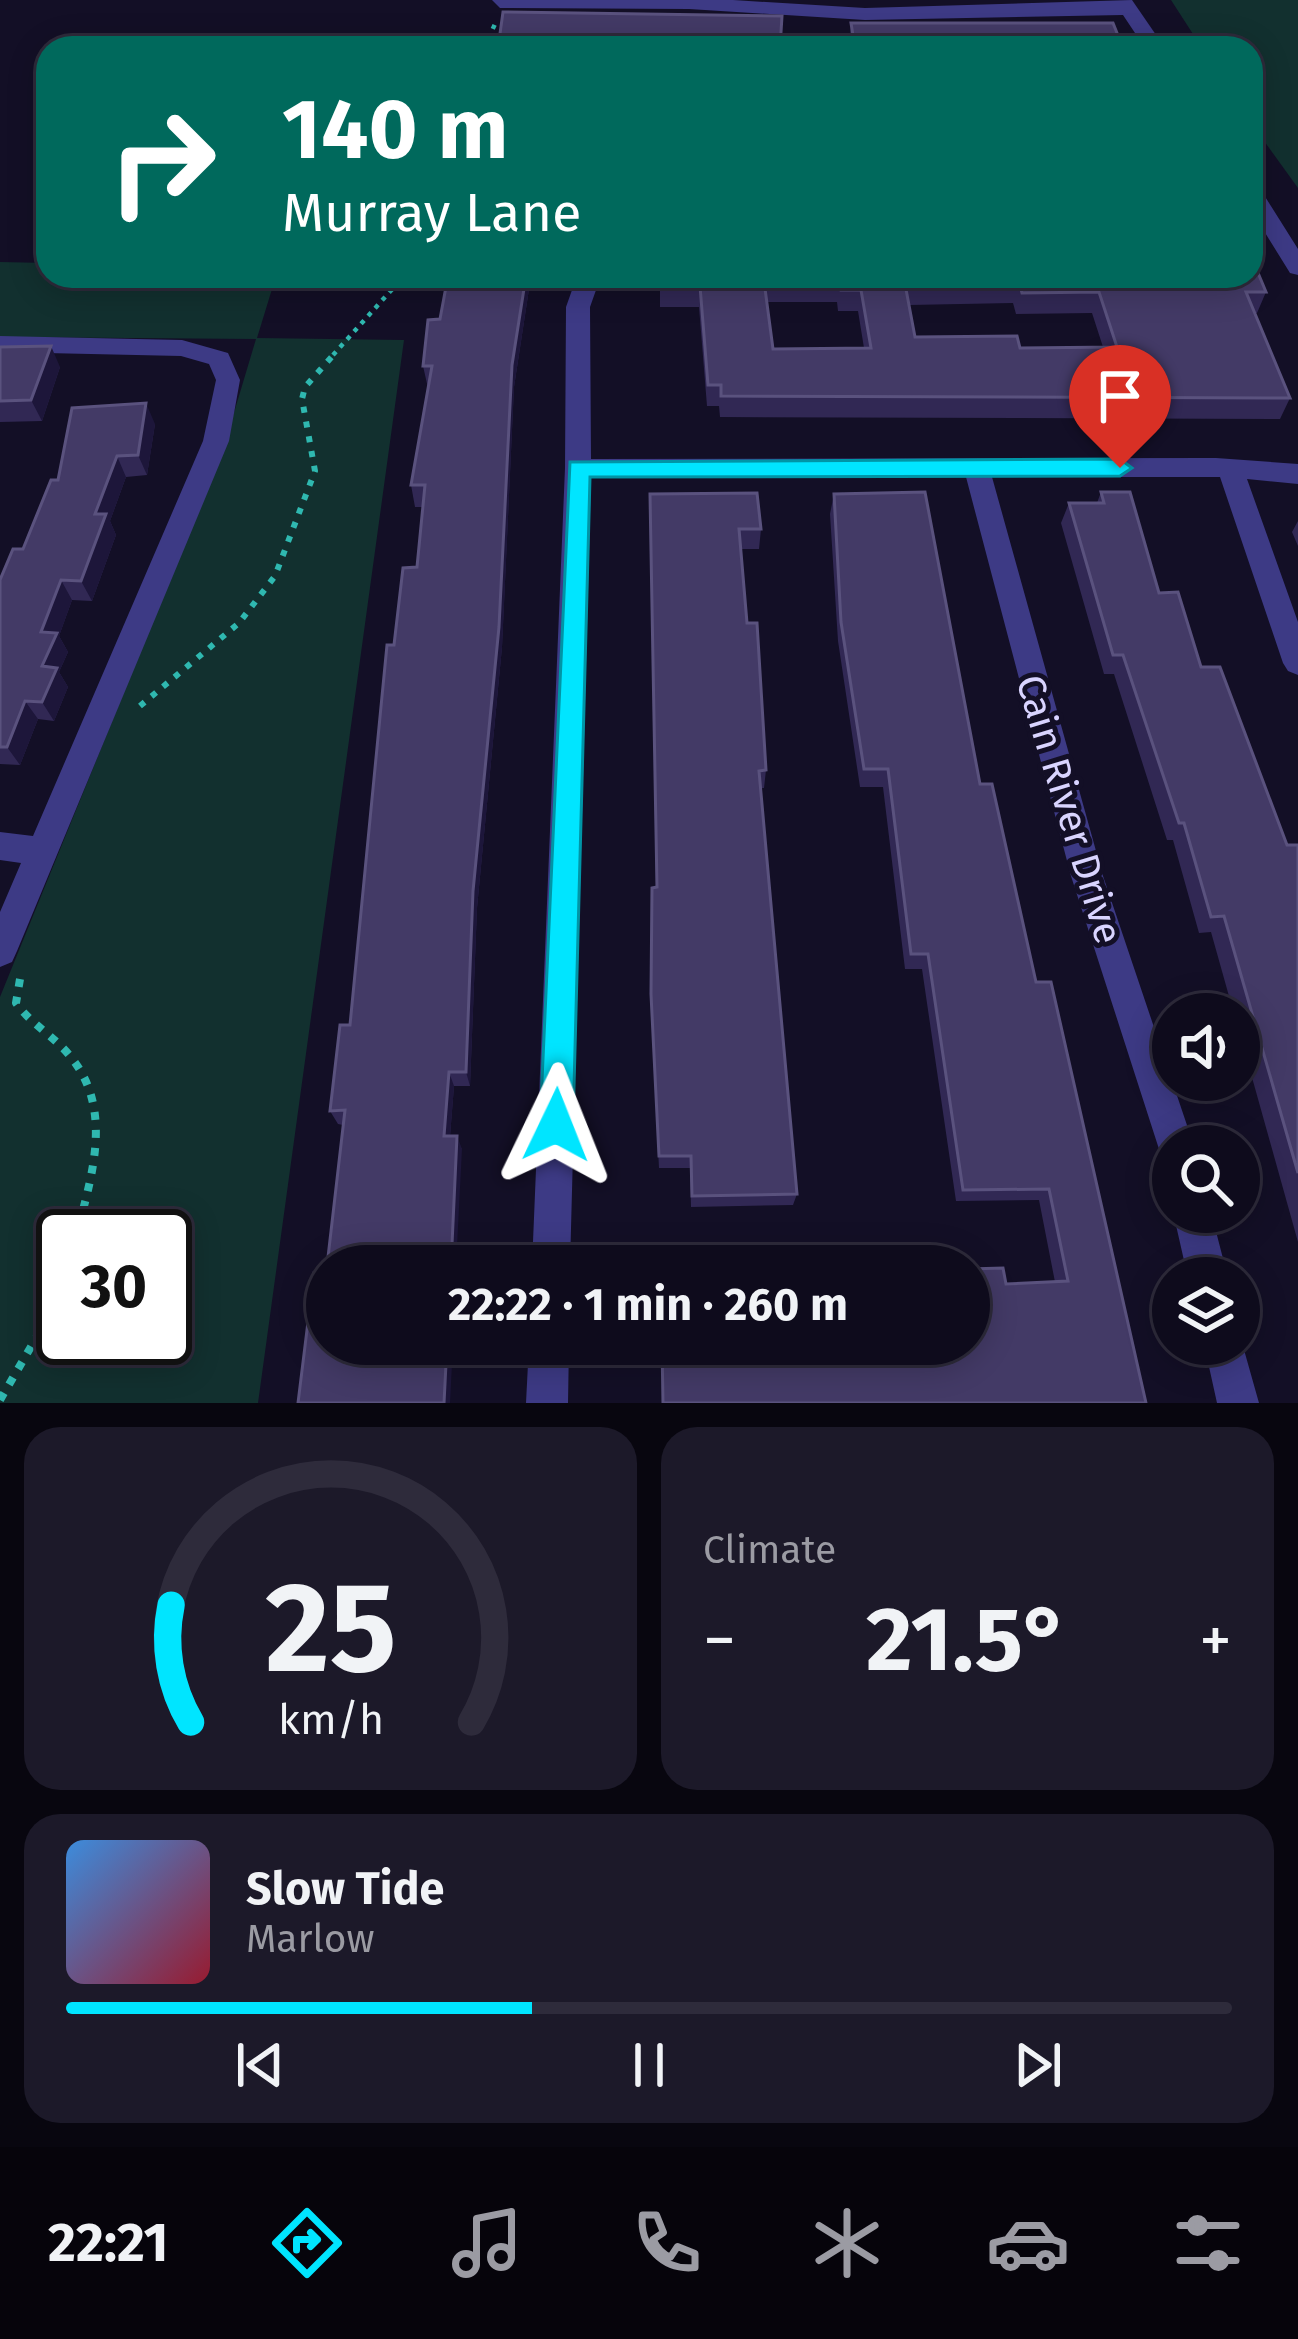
<!DOCTYPE html>
<html lang="en">
<head>
<meta charset="utf-8">
<style>
	body { margin:0; font-family:"Fira Sans",sans-serif; background:#1c1929; color:#f1f3f6; height:100vh; display:flex; flex-direction:column; font-size:45px; white-space:nowrap }
	* { box-sizing:border-box; margin:0 }
	p { font-size:39px; color:#9b9ba3 }
	.icon { flex:none; width:66px; height:66px; fill:none; stroke:currentColor; stroke-width:2; stroke-linecap:round; stroke-linejoin:round }
	.map { position:relative; height:1403px; overflow:hidden }
	.side { display:flex; flex-direction:column; gap:24px; padding:24px; background:#08060f; flex:1 }
	.side>* { flex:none }
	.banner { position:absolute; left:36px; top:36px; width:1227px; height:252px; border-radius:36px; box-shadow:0 6px 30px #0003,0 0 0 3px #2e2b3b; background:#00695c; color:#fff; overflow:hidden }
	.tools { position:absolute; left:1152px; top:993px; display:grid; gap:24px }
	.tools a { display:grid; place-items:center; width:108px; height:108px; border-radius:50%; background:#0e0b1c; box-shadow:0 6px 30px #0003,0 0 0 3px #2e2b3b; font-size:60px }
	.speed { position:absolute; left:36px; top:1209px; display:flex; gap:24px; font-size:60px; font-weight:700; text-align:center }
	.speed>* { display:grid; place-content:center; width:156px; height:156px; border-radius:50%; background:#0e0b1c; box-shadow:0 6px 30px #0003,0 0 0 3px #2e2b3b; line-height:1 }
	.speed .limit { border:6px solid #111; border-radius:18px; background:#fff; color:#111 }
	.pin { position:absolute; display:grid; place-items:center; width:102px; height:102px; color:#fff; margin:-123px -51px; border-radius:50% 50% 50% 0; rotate:-45deg; box-shadow:0 0 12px #0007 }
	.pin .icon { rotate:45deg }
	.me { position:absolute; width:132px; margin:-66px; rotate:2deg; stroke-linejoin:round; filter:drop-shadow(0 0 9px #0008) }
	.turn { display:flex; align-items:center; gap:42px; height:252px; padding:0 48px; font-size:54px }
	.turn .icon { width:156px; height:156px; stroke-width:2.5 }
	.turn b { display:block; font-size:84px; line-height:102px }
	.big { font-size:90px; font-weight:700; line-height:1.1 }
	.side .card { flex:1; display:flex; flex-direction:column; justify-content:center; gap:18px; min-width:0; padding:0 42px; border-radius:36px; background:#1c1929 }
	.side .dial { align-items:center; gap:0 }
	.dial svg { height:312px; overflow:visible; fill:none; stroke:#2e2b3b; stroke-width:7; stroke-linecap:round; text-anchor:middle }
	.dial text { fill:#f1f3f6; stroke:none }
	.song { display:flex; align-items:center; gap:36px }
	.cover { width:144px; height:144px; border-radius:18px; background:linear-gradient(135deg,hsl(210 70% 55%),hsl(350 70% 35%)) }
	.played { height:12px; border-radius:6px; background:linear-gradient(90deg,#00e5ff 40%,#2e2b3b 40%) }
	.keys { display:flex; justify-content:space-around; direction:ltr }
	.heat { display:flex; justify-content:space-between; align-items:center; font-size:66px; direction:ltr }
	.side .tiles { flex:1; display:grid; gap:24px; grid-template-columns:1fr 1fr }
	.card:last-child { grid-column:span 2 }
	.trip { position:absolute; left:306px; top:1245px; width:684px; height:120px; border-radius:60px; background:#0e0b1c; box-shadow:0 6px 30px #0003,0 0 0 3px #2e2b3b; font-weight:700; line-height:120px; text-align:center }
	.menu { display:flex; height:192px; justify-content:space-around; align-items:center; background:#06040b; color:#9b9ba3 }
	.menu .icon { width:84px; height:84px }
	.menu .on { color:#00e5ff }
	.menu b { font-size:54px; color:#f1f3f6 }
	.map>svg:first-child { display:block }
	.green { fill:#12302f; fill-rule:evenodd }
	.lines { fill:none; stroke-linecap:round; stroke-linejoin:round }
	.path-far2 { stroke:#2fb8b0; stroke-width:4.5; stroke-dasharray:4.5 6; stroke-linecap:butt }
	.path-far1 { stroke:#2fb8b0; stroke-width:6; stroke-dasharray:6 9; stroke-linecap:butt }
	.path { stroke:#2fb8b0; stroke-width:8; stroke-dasharray:8 10; stroke-linecap:butt }
	.minor { fill:#3d3a85; fill-rule:evenodd }
	.wall { fill:#312854; fill-rule:evenodd }
	.shaded-wall { fill:#1d163a }
	.building { fill:#433a66; stroke:#5a527e; stroke-width:3; fill-rule:evenodd }
	.route { fill:#00e5ff; stroke:#0095a6; stroke-width:3 }
	.labels { text-anchor:middle; stroke-width:10; stroke-linejoin:round; paint-order:stroke }
	.street-label { font-size:39px; fill:#d9d4ff; stroke:#130f26 }
</style>
</head>
<body>
<div class="map">
<svg width="1298" height="1403" viewBox="0 0 1298 1403">
	<rect width="100%" height="100%" fill="#130f26"/>
	<path class="green" d="M1171,0H1298V188L1251,123V48H1202Z
		M0,262L48,263V276H276L257,338L404,340L258,1403H0V997L224,446L256,339L0,337ZM63,1236H165V1338H63Z"/>
	<g class="lines">
		<path class="path-far2" d="M484,48L495,24
			M333,355L404,276"/>
		<path class="path-far1" d="M140,706L239,623L275,576L315,471L302,399L305,387L336,352"/>
		<path class="path" d="M20,979L16,1003C31,1024 54,1036 70,1056C114,1109 92,1176 76,1236
			M0,1400L50,1314L63,1280"/>
		<path class="minor" d="M492,0H733L865,8L1132,0L1165,48H1145L1123,15L865,20L689,9L500,8Z
			M1251,185L1259,187L1298,249V275L1290,273L1251,210Z
			M577,276H601L590,307L591,459L1216,458L1298,464V484L1247,479L1298,622V675L1288,671L1283,663L1220,477H992L1103,876L1194,1146H1173V1163L1163,1159L1158,1146L1071,876L966,477H591L570,1266H532L565,468L566,307Z
			M0,336L182,340L228,353L240,380L229,441L17,951L12,962L0,967V912L21,863L0,860V832L33,836L203,441L216,380L209,364L181,356L0,352Z
			M1173,1212H1211L1228,1278H1188Z
			M1239,1332L1259,1403H1217L1204,1344H1239Z
			M529,1344H569L568,1403H526Z"/>
	</g>
	<path class="wall" d="M851,23L1123,48H849Z
		M448,276H543H531L514,387L502,647L477,908L470,1086H454L450,1136L462,1149L338,1124L330,1111L350,1025L394,645L417,567L423,507H415L411,485L428,388L423,366L440,319Z
		M660,276H1251L1266,292L1257,313H1255L1290,398L1280,419L720,417L719,406H707L699,307H660ZM767,302H837L838,311H858L864,348L773,349ZM1013,303L1016,314L1092,313L1103,347L1020,348L915,337L909,305Z
		M0,347L60,367L42,421L0,422Z
		M155,424L147,475L126,477L110,521L116,535L92,601L72,600L59,636L68,652L59,672L68,687L54,721L38,719L20,765L0,764V580L23,549L58,480Z
		M1101,492L1201,667L1287,845H1298V1242L1239,1031V1014H1234L1211,932L1199,933L1173,840H1167L1114,674H1104L1061,523L1069,503H1097Z
		M650,494L761,529L759,549H741L747,623L766,770L764,788H761L797,1194L793,1205L691,1207L690,1168H659L651,1009L656,887Z
		M834,494L980,784L1036,982L1146,1403L1006,1284L1055,1282L1039,1200L956,1201L922,969H905L883,787H860L838,641L830,514Z
		M1298,521V546L1292,532Z"/>
	<path class="shaded-wall" d="M526,276H531L514,387L502,647L477,908L470,1086L466,1072L473,891L512,365Z
		M51,346L60,367L42,421L31,400Z
		M146,403L155,424L147,475L138,455Z
		M117,456L126,477L110,521L116,535L92,601L81,581L95,514Z
		M61,580L72,600L59,636L68,652L59,672L68,687L54,721L42,702L41,632Z
		M25,701L38,719L20,765L7,747Z
		M449,1072L454,1086L449,1149L444,1136Z
		M457,1136L462,1149L456,1266H451Z
		M447,1344H453L450,1403H444Z"/>
	<path class="building" d="M503,12L782,16L780,48H498Z
		M851,23H1113L1123,48H855Z
		M1251,256L1266,292H1246L1290,398L721,396V385H708L700,286H660V276H1251ZM764,281H840L841,290H861L871,348L773,349ZM1019,282L1022,293L1099,292L1117,347L1020,348L1017,336L915,337L905,284Z
		M448,276H526L512,365L499,627L473,891L466,1072H449L444,1136H457L451,1266H327L345,1110L330,1111L340,1025H350L387,645H394L403,568L417,567L425,485H411L432,366H423L428,320L440,319Z
		M51,346L31,400L0,401V347Z
		M146,403L138,455L117,456L95,514H106L81,581L61,580L41,632L57,633L42,666L57,668L42,702L25,701L7,747H0V580L13,549H23L51,480H58L72,408Z
		M925,492L980,784H992L1036,982H1051L1146,1403H663L662,1344H969V1269L1003,1268L1006,1284L1068,1281L1049,1189L963,1190L928,954H911L888,769H864L841,622L834,494Z
		M1101,492H1130L1159,593L1178,592L1201,667H1220L1287,845H1298V1173L1224,916L1211,917L1184,823H1179L1123,655H1113L1069,503H1104Z
		M757,493L761,529H739L747,623H757L766,770L759,771L797,1194L692,1196L691,1156H659L651,994L652,888L657,887L650,494Z
		M745,1251L746,1263L876,1261V1266H660V1252Z
		M327,1270V1344H447L444,1403H298L314,1273H327Z"/>
	<path class="route" d="M1120,459L1132,468L1120,476L590,477L573,1125L568,1137L556,1142L544,1137L540,1125L570,462Z"/>
	<g class="labels">
		<g class="street-label">
			<text transform="translate(1070 809) rotate(73)" y="14">Cain River Drive</text>
		</g>
	</g>
</svg>
<div class="tools">
<a><svg class="icon" aria-label="sound" viewBox="0 0 24 24"><path d="M4 9h4l5-4v14l-5-4H4zM17 9q2 3 0 6"/></svg></a>
<a><svg class="icon" aria-label="search" viewBox="0 0 24 24"><circle cx="10" cy="10" r="6"/><path d="M15 15l6 6"/></svg></a>
<a><svg class="icon" aria-label="layers" viewBox="0 0 24 24"><path d="M12 4l9 5-9 5-9-5zM3 14l9 5 9-5"/></svg></a>
</div>
<div class="speed"><div class="limit">30</div></div>
<div class="pin" style="left:1120px;top:468px;background:#d93025"><svg class="icon" aria-label="arrive" viewBox="0 0 24 24"><path d="M6 21V4h12l-3 4 3 4H6"/></svg></div>
<svg class="me" style="left:556px;top:1125px" viewBox="-20 -20 40 40"><path d="M0-17L14 15 0 8-14 15z" fill="#00e5ff" stroke="#fff" stroke-width="4"/></svg>
<div class="trip">22:22 · 1 min · 260 m</div>
<div class="banner">
<div class="turn"><svg class="icon" aria-label="right" viewBox="0 0 24 24"><path d="M7 20v-9h11M14 6l5 5-5 5"/></svg><div><b>140 m</b>Murray Lane</div></div>
</div>
</div>
<section class="side">
<div class="tiles">
<div class="card dial"><svg viewBox="0 0 100 80">
<path d="M14 69A42 42 0 1 1 86 69"/>
<path d="M14 69A42 42 0 0 1 9 39" stroke="#00e5ff"/>
<text x="50" y="56" font-size="32" font-weight="700">25</text>
<text x="50" y="72" font-size="11">km/h</text>
</svg></div>
<div class="card"><p>Climate</p>
<div class="heat"><a>−</a><b class="big">21.5°</b><a>+</a></div>
</div>
<div class="card">
<div class="song"><i class="cover"></i><div><b>Slow Tide</b><p>Marlow</p></div></div>
<div class="played"></div>
<div class="keys"><svg class="icon" aria-label="previous" viewBox="0 0 24 24"><path d="M18 5L8 12l10 7zM5 5v14"/></svg><svg class="icon" aria-label="pause" viewBox="0 0 24 24"><path d="M8 5v14M16 5v14"/></svg><svg class="icon" aria-label="next" viewBox="0 0 24 24"><path d="M6 5l10 7-10 7zM19 5v14"/></svg></div>
</div>
</div>
</section>
<nav class="menu">
<b>22:21</b>
<svg class="icon on" aria-label="directions" viewBox="0 0 24 24"><path d="M12 3l9 9-9 9-9-9zM9 14v-3h6M13 9l2 2-2 2"/></svg>
<svg class="icon" aria-label="music" viewBox="0 0 24 24"><path d="M9 18V5l10-2v13"/><circle cx="6" cy="18" r="3"/><circle cx="16" cy="16" r="3"/></svg>
<svg class="icon" aria-label="phone" viewBox="0 0 24 24"><path d="M5 4h4l2 5-3 2q2 4 5 5l2-3 5 2v4C11 20 4 13 5 4z"/></svg>
<svg class="icon" aria-label="climate" viewBox="0 0 24 24"><path d="M12 3v18M4 7l16 10M4 17L20 7"/></svg>
<svg class="icon" aria-label="car" viewBox="0 0 24 24"><path d="M5 17H2v-5l4-1 3-4h7l3 4 3 1v5h-3M9 17h6M6 11h13"/><circle cx="7" cy="17" r="2"/><circle cx="17" cy="17" r="2"/></svg>
<svg class="icon" aria-label="filters" viewBox="0 0 24 24"><path d="M4 7h16M4 17h16"/><circle cx="9" cy="7" r="2"/><circle cx="15" cy="17" r="2"/></svg>
</nav>
</body>
</html>
